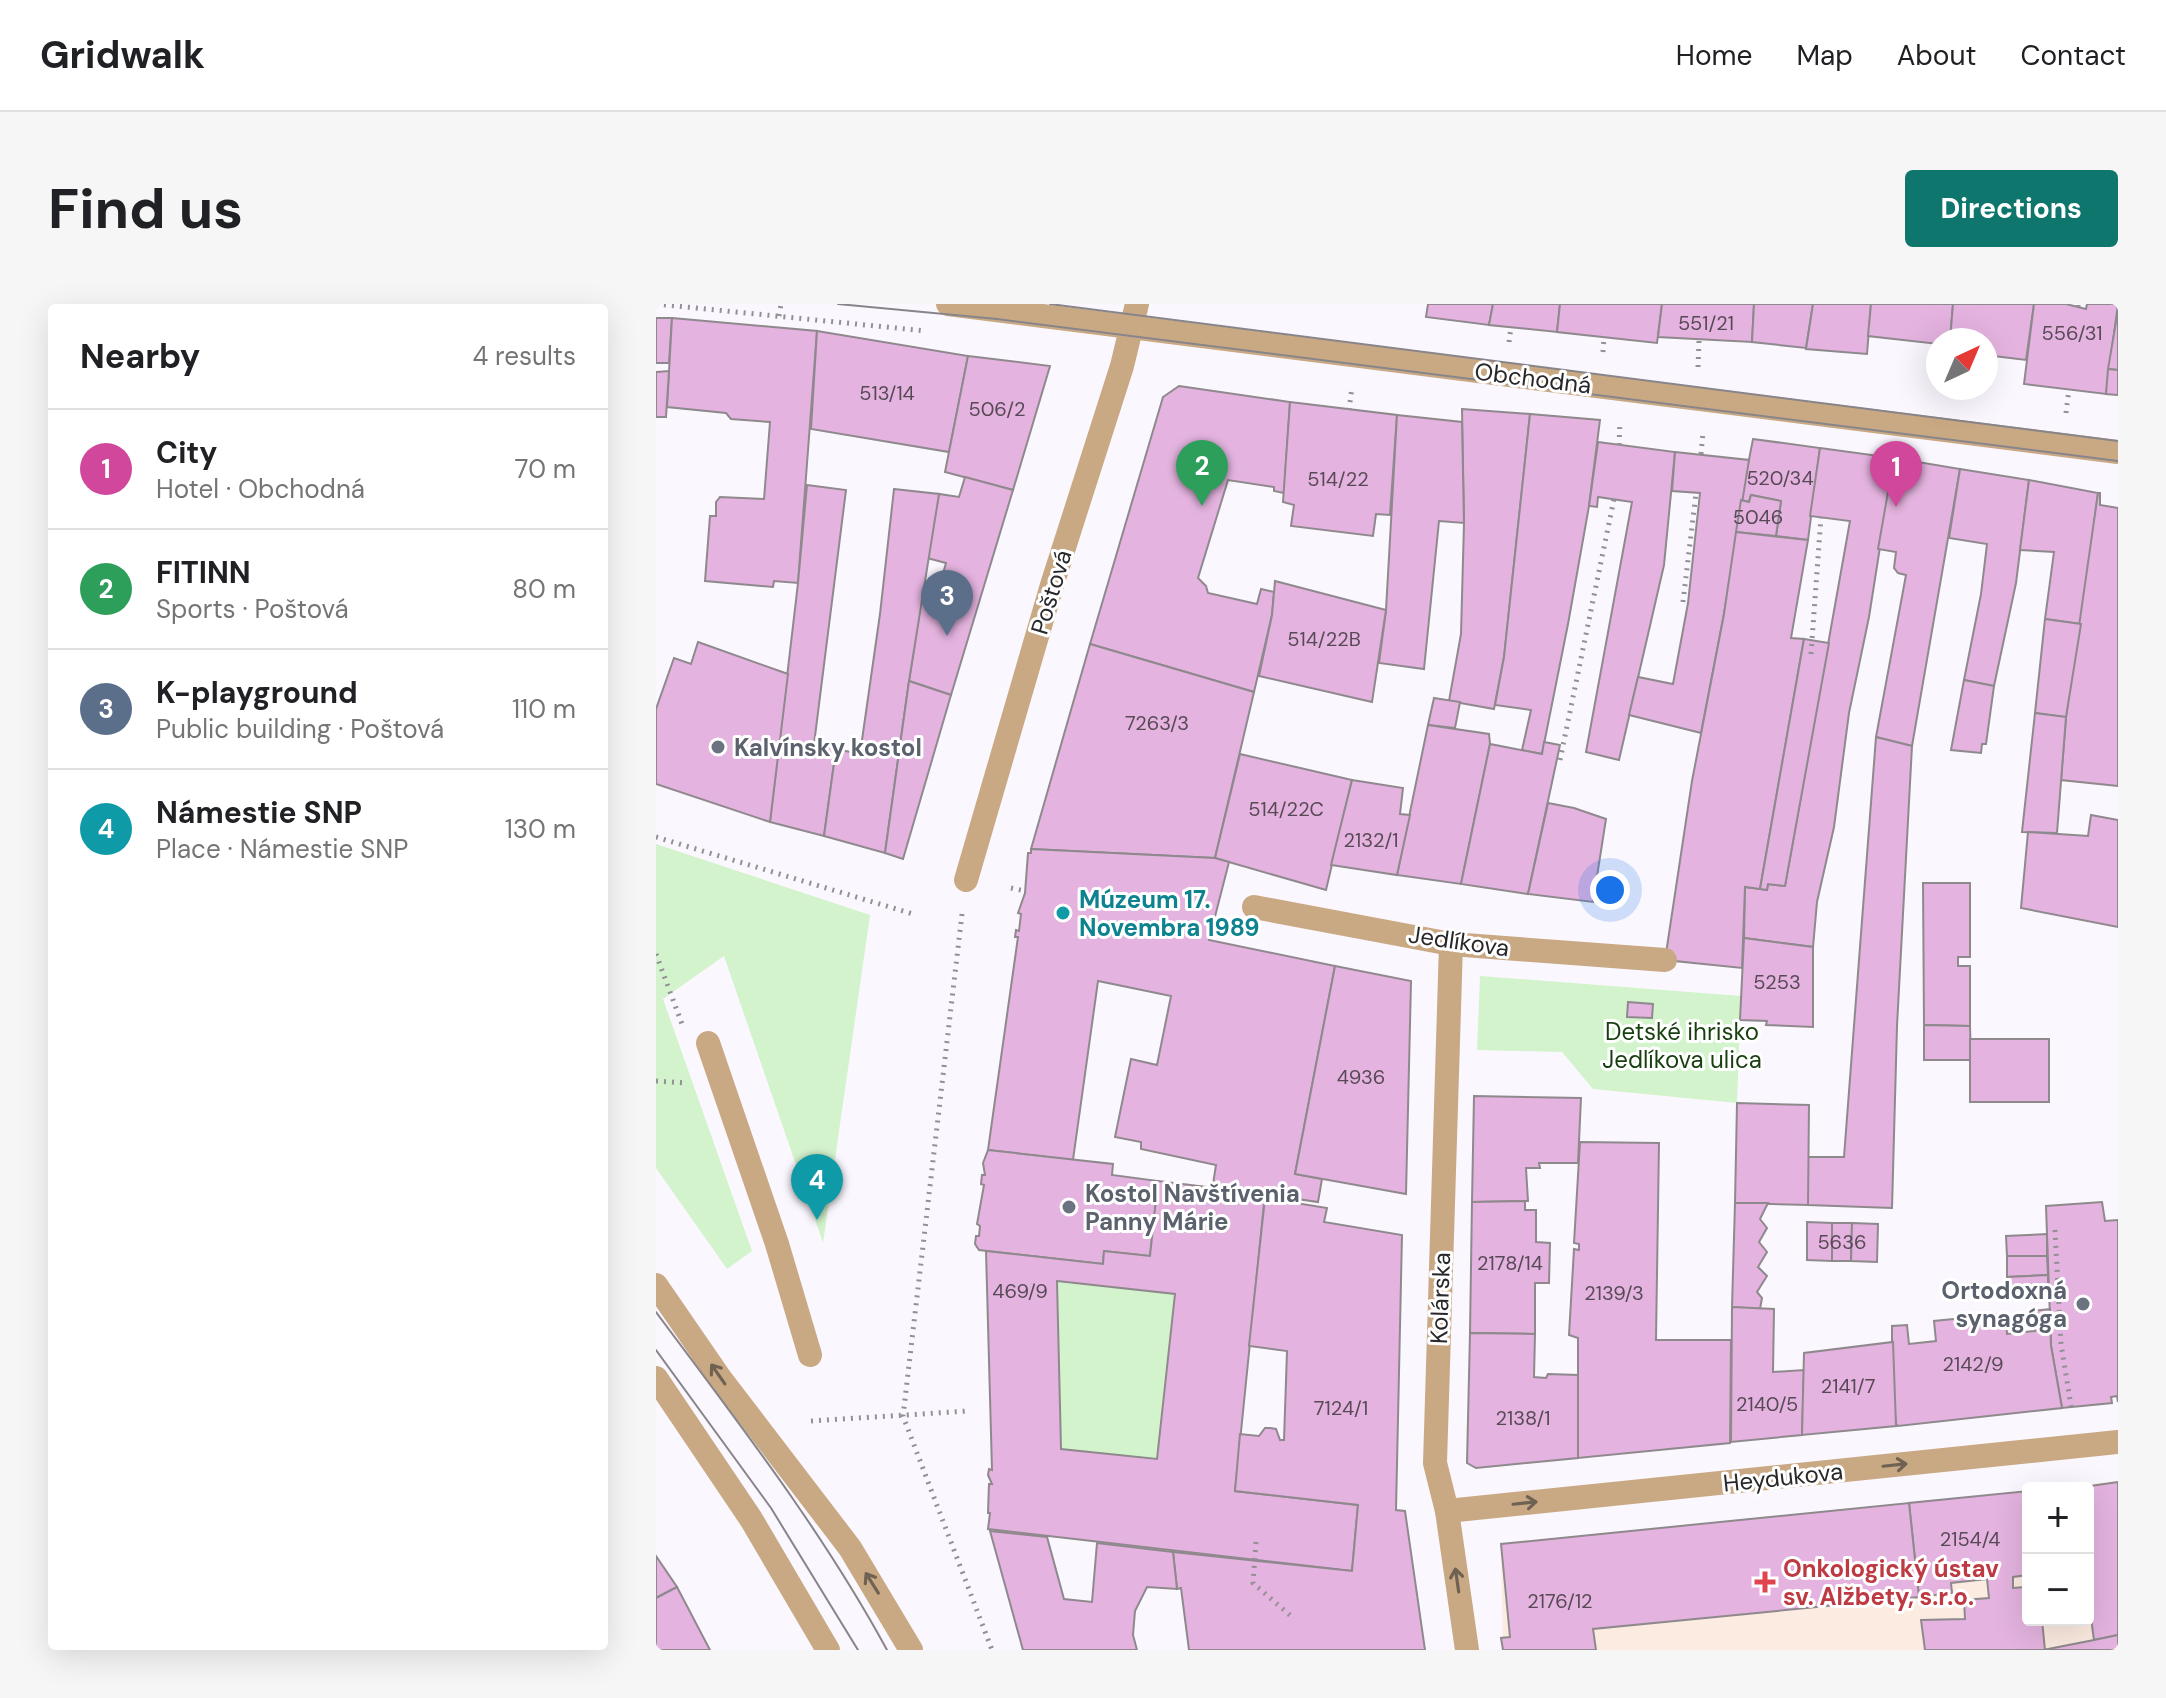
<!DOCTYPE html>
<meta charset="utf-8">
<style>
:root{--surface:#fff;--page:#f6f6f6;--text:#202124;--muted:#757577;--line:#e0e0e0;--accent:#0f766e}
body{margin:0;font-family:"DM Sans",sans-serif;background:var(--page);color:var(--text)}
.controls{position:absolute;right:24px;bottom:24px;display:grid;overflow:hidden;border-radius:8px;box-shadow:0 8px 32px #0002}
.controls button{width:72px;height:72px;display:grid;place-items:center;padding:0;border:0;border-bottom:2px solid var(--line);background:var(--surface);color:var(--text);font:40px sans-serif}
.compass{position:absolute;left:1270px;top:24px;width:72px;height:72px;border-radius:50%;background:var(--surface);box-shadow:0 8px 32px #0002;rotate:44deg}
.you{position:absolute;left:954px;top:586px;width:28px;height:28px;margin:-20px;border:6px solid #fff;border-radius:50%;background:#1a73e8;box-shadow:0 0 0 12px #1a73e833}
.badge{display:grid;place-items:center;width:52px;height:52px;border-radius:50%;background:var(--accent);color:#fff;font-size:26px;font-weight:700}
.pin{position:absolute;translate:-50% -66px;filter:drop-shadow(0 2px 4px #0008)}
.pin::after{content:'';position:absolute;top:42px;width:28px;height:24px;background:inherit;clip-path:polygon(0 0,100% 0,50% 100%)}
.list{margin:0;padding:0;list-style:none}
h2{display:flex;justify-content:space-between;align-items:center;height:104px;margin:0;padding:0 32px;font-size:34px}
h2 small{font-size:26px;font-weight:400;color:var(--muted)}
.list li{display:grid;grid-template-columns:52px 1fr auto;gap:24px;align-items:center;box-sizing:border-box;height:120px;padding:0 32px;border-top:2px solid var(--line)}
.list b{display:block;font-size:30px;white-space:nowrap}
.list p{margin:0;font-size:26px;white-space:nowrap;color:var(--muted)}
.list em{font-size:26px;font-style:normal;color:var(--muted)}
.map{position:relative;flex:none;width:1462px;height:1346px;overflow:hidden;border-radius:8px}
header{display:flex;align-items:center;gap:48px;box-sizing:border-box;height:112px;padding:0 40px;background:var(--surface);border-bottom:2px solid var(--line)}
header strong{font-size:38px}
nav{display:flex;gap:44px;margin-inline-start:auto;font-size:28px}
.intro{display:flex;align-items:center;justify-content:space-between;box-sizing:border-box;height:192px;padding:0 48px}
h1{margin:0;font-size:56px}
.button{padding:20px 36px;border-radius:8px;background:var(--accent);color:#fff;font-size:28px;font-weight:700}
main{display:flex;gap:48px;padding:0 48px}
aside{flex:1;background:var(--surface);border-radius:8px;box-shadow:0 8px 32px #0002}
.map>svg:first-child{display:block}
.medical{fill:#fcebe0}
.green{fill:#d3f3cc}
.building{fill:#e4b3df;stroke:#8f898e;stroke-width:2;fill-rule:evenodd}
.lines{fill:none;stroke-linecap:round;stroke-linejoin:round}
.path{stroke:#939095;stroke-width:5;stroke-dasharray:2 6;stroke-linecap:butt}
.pedestrian{stroke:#c9a983;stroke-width:24}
.minor{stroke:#c9a983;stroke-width:24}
.tram{stroke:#88858a;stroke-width:2}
.oneway{stroke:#706252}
.worship-dot{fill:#6b7280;stroke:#fff;stroke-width:3}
.culture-dot{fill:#0f9aa8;stroke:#fff;stroke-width:3}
.health-dot{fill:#e0444e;stroke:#fff;stroke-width:3}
.labels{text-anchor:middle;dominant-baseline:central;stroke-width:6;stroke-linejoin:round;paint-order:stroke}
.number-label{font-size:20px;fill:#574a56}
.street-label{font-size:24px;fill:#282729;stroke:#fff}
.worship-label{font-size:24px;font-weight:bold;fill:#5b616d;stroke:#fff;text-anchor:start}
.culture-label{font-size:24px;font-weight:bold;fill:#0d838f;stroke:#fff;text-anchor:start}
.park-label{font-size:24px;fill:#173f0f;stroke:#fff}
.health-label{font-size:24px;font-weight:bold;fill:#be3a42;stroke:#fff;text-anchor:start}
</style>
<header>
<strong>Gridwalk</strong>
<nav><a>Home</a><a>Map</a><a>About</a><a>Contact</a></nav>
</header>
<div class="intro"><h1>Find us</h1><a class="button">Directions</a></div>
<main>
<aside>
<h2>Nearby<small>4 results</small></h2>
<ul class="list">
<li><span class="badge" style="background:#d1479c">1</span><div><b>City</b><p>Hotel · Obchodná</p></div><em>70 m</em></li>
<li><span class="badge" style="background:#2e9e5b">2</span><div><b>FITINN</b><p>Sports · Poštová</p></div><em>80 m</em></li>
<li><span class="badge" style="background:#5c6f8a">3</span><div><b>K-playground</b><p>Public building · Poštová</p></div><em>110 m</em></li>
<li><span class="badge" style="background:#0f9aa8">4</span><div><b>Námestie SNP</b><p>Place · Námestie SNP</p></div><em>130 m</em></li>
</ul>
</aside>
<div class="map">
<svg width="1462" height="1346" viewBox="0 0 1462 1346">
<rect width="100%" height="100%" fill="#fbf7fe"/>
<path class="medical" d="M 1462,1177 L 1462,1346 L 847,1346 L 845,1240 L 1372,1187 L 1372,1316 L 1432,1316 L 1432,1184 L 1397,1184 Z"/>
<g class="green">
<path d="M 0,540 L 214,611 L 167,939 L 68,652 L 7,695 L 96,947 L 71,965 L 0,864 Z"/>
<path d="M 824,672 L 1085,692 L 1081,799 L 937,785 L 906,748 L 821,746 Z"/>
<path d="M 401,977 L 519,990 L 501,1155 L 405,1145 Z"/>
</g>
<g class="building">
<path d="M 772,0 L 837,0 L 833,21 L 770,13 Z"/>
<path d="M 837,0 L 904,0 L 901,28 L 833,21 Z"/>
<path d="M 904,0 L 1006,0 L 1001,39 L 901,28 Z"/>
<path d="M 1006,0 L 1098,0 L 1096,38 L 1002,33 Z"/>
<path d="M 1098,0 L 1157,0 L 1150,44 L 1096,38 Z"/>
<path d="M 1157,0 L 1215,0 L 1211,50 L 1150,45 Z"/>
<path d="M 1215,0 L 1297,0 L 1294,36 L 1282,36 L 1282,40 L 1212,32 Z"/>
<path d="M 1297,0 L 1378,0 L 1370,56 L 1330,51 L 1330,36 L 1294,36 Z"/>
<path d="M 1378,0 L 1410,0 L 1430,5 L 1431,0 L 1462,0 L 1450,90 L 1368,80 Z"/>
<path d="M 1462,6 L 1462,66 L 1452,65 Z"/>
<path d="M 0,14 L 16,14 L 13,59 L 0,59 Z"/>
<path d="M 16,14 L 161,27 L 142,279 L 118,277 L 117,283 L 49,277 L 54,212 L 60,212 L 60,198 L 64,193 L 108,195 L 114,118 L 75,115 L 70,109 L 11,103 Z"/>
<path d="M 161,27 L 312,52 L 293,148 L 155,125 Z"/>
<path d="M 312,52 L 394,62 L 357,186 L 289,168 Z"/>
<path d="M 1452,65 L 1462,66 L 1462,91 L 1450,90 Z"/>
<path d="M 13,67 L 10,113 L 0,113 L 0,68 Z"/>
<path d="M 523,82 L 634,98 L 628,189 L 618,187 L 618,183 L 572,176 L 542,274 L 550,282 L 552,289 L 601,300 L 605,285 L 618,288 L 616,311 L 598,388 L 434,340 L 507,93 Z"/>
<path d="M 634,98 L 741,111 L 734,211 L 720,210 L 717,232 L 635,222 L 638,201 L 627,198 Z"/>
<path d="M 806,105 L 874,110 L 848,353 L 838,405 L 793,397 L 805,330 L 808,219 Z"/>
<path d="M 874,110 L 944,116 L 933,202 L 912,320 L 886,450 L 866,446 L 875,406 L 839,401 L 848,353 Z"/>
<path d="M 741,111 L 806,118 L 808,219 L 783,217 L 768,365 L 723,359 L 730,306 Z"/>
<path d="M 1097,135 L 1164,144 L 1152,236 L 1120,232 L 1125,197 L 1095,191 L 1093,198 L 1085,196 Z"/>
<path d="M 942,138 L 1019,148 L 1008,261 L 963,456 L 930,448 L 976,198 L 942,193 L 941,203 L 933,202 Z"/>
<path d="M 1164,144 L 1238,154 L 1213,313 L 1193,409 L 1178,523 L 1161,598 L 1157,643 L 1088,634 L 1089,583 L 1111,586 L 1112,580 L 1129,582 L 1194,217 L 1154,212 Z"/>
<path d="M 1019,148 L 1093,156 L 1068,310 L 1045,429 L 973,411 L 982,373 L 1017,380 L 1032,299 L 1044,189 L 1016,187 Z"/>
<path d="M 1238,154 L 1304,165 L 1256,442 L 1220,433 L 1250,271 L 1242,269 L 1238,264 L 1240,248 L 1222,245 Z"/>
<path d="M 1304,165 L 1373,176 L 1360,279 L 1338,382 L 1308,376 L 1325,290 L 1331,240 L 1293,234 Z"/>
<path d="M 309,173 L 357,186 L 295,391 L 253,377 L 266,292 L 280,294 L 290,259 L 271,254 L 283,190 L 303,193 Z"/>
<path d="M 1373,176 L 1442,189 L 1425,320 L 1389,315 L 1398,248 L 1364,246 Z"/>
<path d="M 151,181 L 190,186 L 158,440 L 180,445 L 168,532 L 114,518 L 142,279 Z"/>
<path d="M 238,185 L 283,190 L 253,377 L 229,549 L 168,532 L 180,445 L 204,450 L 224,310 Z"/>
<path d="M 1442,189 L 1444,189 L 1444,201 L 1462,204 L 1462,482 L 1405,476 L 1410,413 Z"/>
<path d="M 1095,191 L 1125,197 L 1120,232 L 1080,228 L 1085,196 L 1093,198 Z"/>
<path d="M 1080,228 L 1152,236 L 1135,334 L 1148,335 L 1104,585 L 1089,583 L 1086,664 L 1009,656 L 1036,477 L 1068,310 Z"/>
<path d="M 619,277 L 730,306 L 716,398 L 603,372 L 616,311 Z"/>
<path d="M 1389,315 L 1425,320 L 1410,413 L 1379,409 Z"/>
<path d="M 1148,335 L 1173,339 L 1129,582 L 1112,580 L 1111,586 L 1104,585 Z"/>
<path d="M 42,338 L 132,370 L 114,518 L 0,480 L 0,405 L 18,354 L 35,360 Z"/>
<path d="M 434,340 L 598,388 L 559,554 L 375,545 Z"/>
<path d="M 1308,376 L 1338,382 L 1330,440 L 1326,440 L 1325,449 L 1295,446 Z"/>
<path d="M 253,377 L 295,391 L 247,555 L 229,549 Z"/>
<path d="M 778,394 L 804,398 L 799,424 L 772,421 Z"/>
<path d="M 1379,409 L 1410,413 L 1401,529 L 1366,528 Z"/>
<path d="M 772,421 L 833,430 L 834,440 L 805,580 L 741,571 Z"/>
<path d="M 1220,433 L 1256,442 L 1241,722 L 1236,904 L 1152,901 L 1152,853 L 1188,853 Z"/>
<path d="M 888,438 L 904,441 L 872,590 L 805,580 L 834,440 L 886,450 Z"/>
<path d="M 584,450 L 696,476 L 670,586 L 559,554 Z"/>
<path d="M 696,476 L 747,484 L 744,510 L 754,511 L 741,571 L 675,561 Z"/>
<path d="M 892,499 L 918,504 L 950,515 L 937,598 L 872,590 Z"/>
<path d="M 1435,511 L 1462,516 L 1462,623 L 1365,604 L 1372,528 L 1432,532 Z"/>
<path d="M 375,545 L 559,554 L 573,558 L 553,636 L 679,662 L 639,870 L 666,875 L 662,898 L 561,883 L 561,880 L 557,880 L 560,861 L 485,845 L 485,838 L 459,833 L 475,755 L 501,761 L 515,692 L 442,677 L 417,856 L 332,846 L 362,633 L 359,633 L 360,626 L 363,627 L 365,610 L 362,609 L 369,589 L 372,549 L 375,549 Z"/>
<path d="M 1267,579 L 1314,579 L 1314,653 L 1302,653 L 1302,662 L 1314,662 L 1314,722 L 1268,721 Z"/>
<path d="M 1088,634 L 1157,643 L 1157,723 L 1110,721 L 1111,717 L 1084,716 Z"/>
<path d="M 679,662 L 755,677 L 750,890 L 639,870 Z"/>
<path d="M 972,698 L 997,700 L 996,714 L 971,713 Z"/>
<path d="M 1268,721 L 1314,722 L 1315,756 L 1268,756 Z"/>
<rect x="1314" y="735" width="79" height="63"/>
<path d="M 818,792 L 925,794 L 922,859 L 883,859 L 884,864 L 870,864 L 872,897 L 816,898 Z"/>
<path d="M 1081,799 L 1153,801 L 1152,901 L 1079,899 Z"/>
<path d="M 924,838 L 1003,839 L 1000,1036 L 1075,1036 L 1074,1139 L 922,1154 L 922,1034 L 913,1031 L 918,945 L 923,946 L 923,940 L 918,939 Z"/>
<path d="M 332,846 L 457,860 L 456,871 L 502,877 L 494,952 L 448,947 L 447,960 L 323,946 L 319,940 L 320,932 L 323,932 L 324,922 L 321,920 L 328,881 L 325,880 L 326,871 L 329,871 L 327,859 Z"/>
<path d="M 502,877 L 609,890 L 579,1187 L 702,1201 L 696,1267 L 332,1225 L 334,1209 L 332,1209 L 333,1180 L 336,1180 L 332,1171 L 333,1165 L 336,1166 L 330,947 L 447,960 L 448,947 L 494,952 ZM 401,977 L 519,990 L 501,1155 L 405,1145 Z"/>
<path d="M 609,894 L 671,904 L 668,918 L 746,931 L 740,1206 L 749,1207 L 769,1346 L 533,1346 L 525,1284 L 521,1285 L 517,1248 L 696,1267 L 702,1201 L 579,1187 L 584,1130 L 603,1132 L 609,1124 L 614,1124 L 620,1125 L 624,1136 L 628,1136 L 631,1047 L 593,1042 Z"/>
<path d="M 869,897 L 869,906 L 880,906 L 880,938 L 894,939 L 893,979 L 879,979 L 879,1030 L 814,1029 L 816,898 Z"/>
<path d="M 1446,898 L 1449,917 L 1462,916 L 1462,1098 L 1461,1092 L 1455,1093 L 1456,1099 L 1406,1104 L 1395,1042 L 1390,902 Z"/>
<path d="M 1079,899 L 1112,899 L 1104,915 L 1111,924 L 1103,938 L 1111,948 L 1102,963 L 1111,972 L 1101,988 L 1106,994 L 1104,1005 L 1076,1003 Z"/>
<path d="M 1151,918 L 1176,919 L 1176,957 L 1151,956 Z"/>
<path d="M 1176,919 L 1196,919 L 1195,957 L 1176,957 Z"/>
<path d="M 1196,919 L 1222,920 L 1221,958 L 1195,957 Z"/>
<path d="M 1391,930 L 1391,952 L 1351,952 L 1350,932 Z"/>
<path d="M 1351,952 L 1391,952 L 1392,971 L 1351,973 Z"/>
<path d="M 1392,971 L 1392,994 L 1352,994 L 1351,973 Z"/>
<path d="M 1076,1003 L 1118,1005 L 1117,1068 L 1148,1066 L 1146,1131 L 1075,1138 Z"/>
<path d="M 1394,1005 L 1395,1042 L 1406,1104 L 1242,1122 L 1240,1120 L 1236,1079 L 1236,1022 L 1251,1021 L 1253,1040 L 1280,1037 L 1278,1017 L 1307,1014 L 1307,1020 L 1322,1019 L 1322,1012 L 1350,1010 L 1351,1030 L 1379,1027 L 1377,1007 Z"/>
<path d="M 814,1029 L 879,1030 L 878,1073 L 890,1074 L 892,1070 L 922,1071 L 922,1154 L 820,1164 L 811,1159 Z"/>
<path d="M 1237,1038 L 1240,1122 L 1146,1131 L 1148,1049 Z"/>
<path d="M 1462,1178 L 1462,1331 L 1438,1336 L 1432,1293 L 1432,1184 L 1420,1184 Z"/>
<path d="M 1372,1187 L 1372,1271 L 1357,1273 L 1357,1284 L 1369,1283 L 1370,1289 L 1372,1289 L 1372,1316 L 1386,1316 L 1389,1346 L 1269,1346 L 1265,1316 L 1309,1315 L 1308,1296 L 1333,1294 L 1331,1275 L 1295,1279 L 1296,1289 L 1263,1293 L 1253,1199 Z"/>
<path d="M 1253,1199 L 1263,1293 L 937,1325 L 940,1346 L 847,1346 L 845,1334 L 854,1333 L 845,1240 Z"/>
<path d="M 334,1227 L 391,1233 L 408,1295 L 436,1298 L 441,1239 L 517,1248 L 521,1285 L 491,1283 L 479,1307 L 477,1331 L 481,1346 L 367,1346 Z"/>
<path d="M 0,1252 L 21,1283 L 0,1294 Z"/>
<path d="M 21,1283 L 54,1346 L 0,1346 L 0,1294 Z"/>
<path d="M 1462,1331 L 1462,1346 L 1387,1346 L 1438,1336 Z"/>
</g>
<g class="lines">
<g class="path">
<path d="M 0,0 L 270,27"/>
<path d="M 1422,3 L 1422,0"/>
<path d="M 123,12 L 125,0"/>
<path d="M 853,38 L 855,23"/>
<path d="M 947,48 L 948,33"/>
<path d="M 1042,63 L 1043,37"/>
<path d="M 693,106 L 696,83"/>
<path d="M 1410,109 L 1413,85"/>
<path d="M 963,141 L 964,118"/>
<path d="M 1045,150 L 1047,129"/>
<path d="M 1027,298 L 1040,189"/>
<path d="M 1155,350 L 1165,213"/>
<path d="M 904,456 L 958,195"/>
<path d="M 0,533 L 257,610"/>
<path d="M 355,584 L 369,587"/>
<path d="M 306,610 L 247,1112 L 336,1346"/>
<path d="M 557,623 L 572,626"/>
<path d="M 0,650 L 26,720"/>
<path d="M 0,777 L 31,779"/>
<path d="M 1399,926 L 1405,1040 L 1416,1108"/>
<path d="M 155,1117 L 312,1107"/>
<path d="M 600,1238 L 597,1279 L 636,1313"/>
</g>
<g class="pedestrian">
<path d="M 292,0 L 1462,148"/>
<path d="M 310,576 L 396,281 L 466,62 L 481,0"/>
<path d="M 52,739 L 121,940 L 154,1051"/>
</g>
<g class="minor">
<path d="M 598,603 L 795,640 L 1009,656"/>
<path d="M 795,640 L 779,1159 L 791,1207 L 811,1346"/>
<path d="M 0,981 L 64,1074 L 194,1244 L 255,1346"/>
<path d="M 0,1074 L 95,1215 L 172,1346"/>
<path d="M 791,1207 L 1462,1138"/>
</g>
<g class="tram">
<path d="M 182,0 L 341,15 L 1462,157"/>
<path d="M 394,0 L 1462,137"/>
<path d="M 0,1008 C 81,1117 166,1226 231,1346"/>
<path d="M 0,1046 L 115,1204 L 202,1346"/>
</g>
</g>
<defs><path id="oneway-shaft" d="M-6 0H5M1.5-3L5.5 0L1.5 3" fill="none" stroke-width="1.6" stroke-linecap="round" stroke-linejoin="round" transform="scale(2)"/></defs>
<g class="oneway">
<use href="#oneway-shaft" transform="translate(62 1070) rotate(-125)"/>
<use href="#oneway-shaft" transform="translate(1239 1161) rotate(-6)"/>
<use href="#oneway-shaft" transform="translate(869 1199) rotate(-6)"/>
<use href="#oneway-shaft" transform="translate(801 1276) rotate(-98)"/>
<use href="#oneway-shaft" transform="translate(216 1279) rotate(-122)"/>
</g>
<g class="worship-dot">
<circle cx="62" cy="443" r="8"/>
<circle cx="413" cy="903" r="8"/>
<circle cx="1427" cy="1000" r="8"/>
</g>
<circle class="culture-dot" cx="407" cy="609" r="8"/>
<path class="health-dot" d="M1105 1266h8v8h8v8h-8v8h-8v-8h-8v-8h8z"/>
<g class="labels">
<g class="number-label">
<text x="1050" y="19">551/21</text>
<text x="1416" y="29">556/31</text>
<text x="231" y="89">513/14</text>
<text x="341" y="105">506/2</text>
<text x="1124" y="174">520/34</text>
<text x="682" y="175">514/22</text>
<text x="1102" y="213">5046</text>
<text x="668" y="335">514/22B</text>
<text x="501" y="419">7263/3</text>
<text x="630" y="505">514/22C</text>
<text x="715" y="536">2132/1</text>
<text x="1121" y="678">5253</text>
<text x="705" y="773">4936</text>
<text x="1186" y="938">5636</text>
<text x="854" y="959">2178/14</text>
<text x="364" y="987">469/9</text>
<text x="958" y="989">2139/3</text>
<text x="1317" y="1060">2142/9</text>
<text x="1192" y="1082">2141/7</text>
<text x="1111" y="1100">2140/5</text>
<text x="685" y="1104">7124/1</text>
<text x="867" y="1114">2138/1</text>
<text x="1314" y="1235">2154/4</text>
<text x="904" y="1297">2176/12</text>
</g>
<g class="street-label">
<text transform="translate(877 74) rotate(7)">Obchodná</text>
<text transform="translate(395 288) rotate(-73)">Poštová</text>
<text transform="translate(803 637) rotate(8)">Jedlíkova</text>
<text transform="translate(784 994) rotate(-88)">Kolárska</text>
<text transform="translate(1127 1173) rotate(-6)">Heydukova</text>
</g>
<g class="worship-label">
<text x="78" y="443">Kalvínsky kostol</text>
<text x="429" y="889">Kostol Navštívenia<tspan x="429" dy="28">Panny Márie</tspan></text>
<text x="1411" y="986" text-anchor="end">Ortodoxná<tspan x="1411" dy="28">synagóga</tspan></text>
</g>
<g class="culture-label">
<text x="423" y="595">Múzeum 17.<tspan x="423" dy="28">Novembra 1989</tspan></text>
</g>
<g class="park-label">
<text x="1026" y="727">Detské ihrisko<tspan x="1026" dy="28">Jedlíkova ulica</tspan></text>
</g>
<g class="health-label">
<text x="1127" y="1264">Onkologický ústav<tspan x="1127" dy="28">sv. Alžbety, s.r.o.</tspan></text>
</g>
</g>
</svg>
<div class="controls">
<button>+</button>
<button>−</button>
</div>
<svg class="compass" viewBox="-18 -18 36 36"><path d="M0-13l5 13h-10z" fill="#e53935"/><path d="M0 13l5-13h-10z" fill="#757577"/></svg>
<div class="you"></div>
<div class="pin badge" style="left:1240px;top:203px;background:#d1479c">1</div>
<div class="pin badge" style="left:546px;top:202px;background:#2e9e5b">2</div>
<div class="pin badge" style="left:291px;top:332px;background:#5c6f8a">3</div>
<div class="pin badge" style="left:161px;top:916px;background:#0f9aa8">4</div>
</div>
</main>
